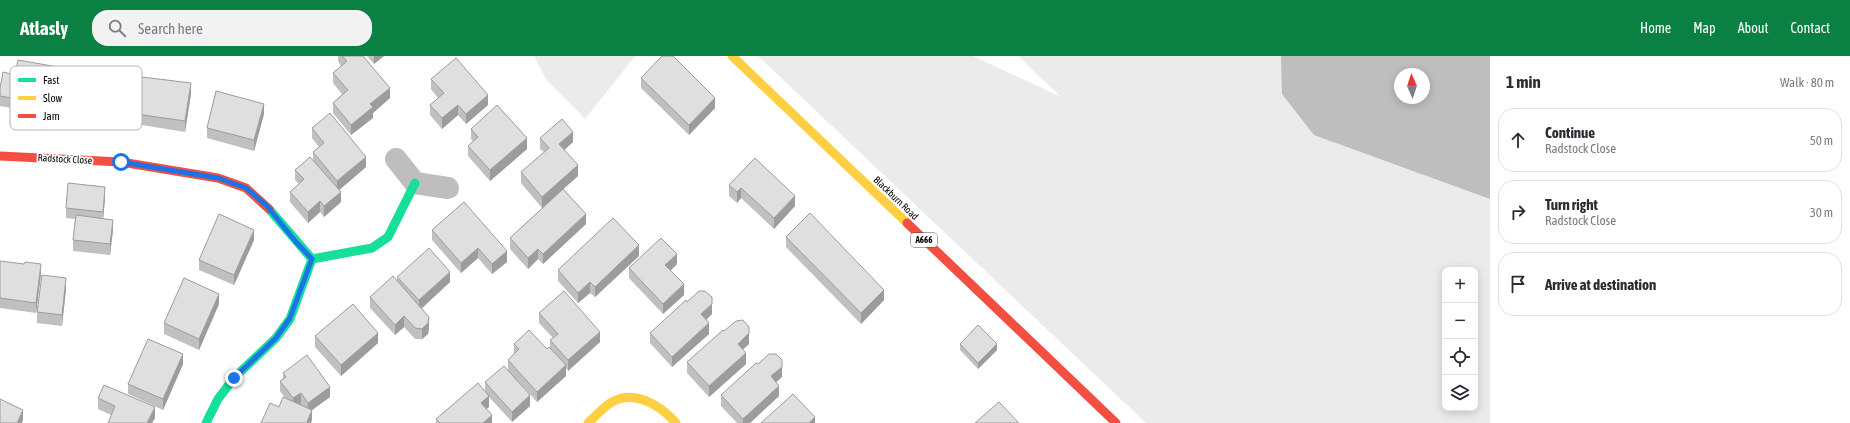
<!DOCTYPE html>
<meta charset="utf-8">
<style>
:root{--surface:#fff;--page:#f2f2f3;--text:#2b2b33;--muted:#7c7c81;--line:#e1e1e2;--accent:#0b8043}
body{margin:0;font-family:"Asap Condensed",sans-serif;background:var(--page);color:var(--text)}
.controls{position:absolute;right:12px;bottom:12px;display:grid;overflow:hidden;border-radius:8px;box-shadow:0 2px 10px #0003}
.controls button{width:36px;height:36px;display:grid;place-items:center;padding:0;border:0;border-bottom:1px solid var(--line);background:var(--surface);color:var(--text);font:20px sans-serif}
.compass{position:absolute;left:1394px;top:12px;width:36px;height:36px;border-radius:50%;background:var(--surface);box-shadow:0 2px 10px #0003;rotate:357deg}
.stop{position:absolute;width:12px;height:12px;margin:-9px;border:3px solid #1a73e8;border-radius:50%;background:#fff}
.stop.end{background:#1a73e8;border-color:#fff;box-shadow:0 1px 4px #0008}
.list{margin:0;padding:0;list-style:none}
h2{display:flex;justify-content:space-between;align-items:center;height:52px;margin:0;padding:0 16px;font-size:17px}
h2 small{font-size:13px;font-weight:400;color:var(--muted)}
.list li{display:grid;grid-template-columns:26px 1fr auto;gap:12px;align-items:center;box-sizing:border-box;height:64px;margin:0 8px 8px;padding:0 8px;border:1px solid var(--line);border-radius:16px}
.list b{display:block;font-size:15px;white-space:nowrap}
.list p{margin:0;font-size:13px;white-space:nowrap;color:var(--muted)}
.list em{font-size:13px;font-style:normal;color:var(--muted)}
.icon{flex:none;width:22px;height:22px;fill:none;stroke:currentColor;stroke-width:2;stroke-linecap:round;stroke-linejoin:round}
.map{position:relative;flex:none;width:1490px;height:367px;overflow:hidden}
header{display:flex;align-items:center;gap:24px;box-sizing:border-box;height:56px;padding:0 20px;background:var(--accent);color:#fff}
header strong{font-size:19px}
nav{display:flex;gap:22px;margin-inline-start:auto;font-size:14px}
.search{width:280px;height:36px;background:var(--page);display:flex;align-items:center;gap:10px;box-sizing:border-box;padding:0 14px;border-radius:16px;color:var(--muted);font-size:15px}
main{display:flex}
aside{flex:1;background:var(--surface)}
.map>svg:first-child{display:block}
.green{fill:#ebebeb;fill-rule:evenodd}
.water{fill:#bebebe;fill-rule:evenodd}
.lines{fill:none;stroke-linecap:round;stroke-linejoin:round}
.street{stroke:#bebebe;stroke-width:22}
.fast{stroke:#16e098;stroke-width:9}
.slow{stroke:#ffcf43;stroke-width:9}
.jam{stroke:#f24e42;stroke-width:9}
.wall{fill:#c0c0c0}
.shaded-wall{fill:#9c9c9c}
.building{fill:#dfdfdf;stroke:#9c9c9c}
.route{stroke:#1a73e8;stroke-width:5}
.labels{text-anchor:middle;dominant-baseline:central;stroke-width:3.5;stroke-linejoin:round;paint-order:stroke}
.shield{fill:#fff;stroke:#4c4c4c;stroke-width:1}
.shield-label{font-size:9px;font-weight:bold;fill:#000}
.street-label{font-size:10px;fill:#000;stroke:#fff}
.key{fill:#fff;stroke:#b2b2b2;stroke-width:1}
.key-label{font-size:11px;fill:#000}
</style>
<header>
<strong>Atlasly</strong>
<div class="search"><svg class="icon" aria-label="search" viewBox="0 0 24 24"><circle cx="10" cy="10" r="6"/><path d="M15 15l6 6"/></svg>Search here</div>
<nav><a>Home</a><a>Map</a><a>About</a><a>Contact</a></nav>
</header>
<main>
<div class="map">
<svg width="1490" height="367" viewBox="0 0 1490 367">
<rect width="100%" height="100%" fill="#fff"/>
<g class="green">
<path d="M 534,0 L 635,0 L 585,63 L 546,23 Z"/>
<path d="M 758,0 L 973,0 L 1061,41 L 1018,0 L 1490,0 L 1490,367 L 1146,367 ZM 1400,18 L 1424,18 L 1424,42 L 1400,42 ZM 1445,214 L 1475,214 L 1475,352 L 1445,352 Z"/>
</g>
<path class="water" d="M 1281,0 L 1490,0 L 1490,143 L 1314,79 L 1282,38 ZM 1400,18 L 1424,18 L 1424,42 L 1400,42 Z"/>
<g class="lines">
<path class="street" d="M 396,103 L 415,127 L 448,132"/>
<g class="fast">
<path d="M 269,153 L 312,203 L 372,192 L 388,181 L 415,127"/>
<path d="M 206,367 L 218,343 L 234,322 L 276,282 L 290,263 L 312,203"/>
</g>
<g class="slow">
<path d="M 732,0 L 907,167"/>
<path d="M 588,367 C 596,360 603,351 612,346 C 635,333 661,350 676,367"/>
</g>
<g class="jam">
<path d="M 0,100 L 121,106 L 218,122 L 246,132 L 269,153"/>
<path d="M 907,167 L 1116,367"/>
</g>
</g>
<g class="wall">
<path d="M 338,0 L 363,0 L 390,42 L 373,57 L 373,62 L 351,79 L 333,57 L 333,47 L 342,38 L 333,27 L 333,17 L 341,10 L 338,5 Z"/>
<path d="M 367,0 L 384,0 L 374,8 Z"/>
<path d="M 15,19 L 58,22 L 50,66 L 29,62 L 29,55 L 0,50 L 0,32 Z"/>
<path d="M 641,22 L 715,52 L 689,79 L 641,32 Z"/>
<path d="M 431,23 L 488,49 L 466,68 L 458,59 L 442,73 L 430,59 L 430,49 L 438,42 L 431,33 Z"/>
<path d="M 117,32 L 111,70 L 62,64 L 62,53 Z"/>
<path d="M 191,38 L 185,76 L 136,68 L 136,58 Z"/>
<path d="M 264,58 L 254,95 L 207,82 L 207,72 Z"/>
<path d="M 312,72 L 366,111 L 339,134 L 341,146 L 324,161 L 320,156 L 308,167 L 290,146 L 290,136 L 299,128 L 295,124 L 295,114 L 313,105 L 313,96 L 319,91 L 312,82 Z"/>
<path d="M 471,73 L 527,93 L 490,125 L 468,100 L 468,90 L 473,85 L 471,83 Z"/>
<path d="M 540,82 L 573,86 L 564,94 L 578,120 L 563,133 L 586,168 L 543,208 L 538,203 L 528,213 L 510,193 L 510,182 L 562,134 L 542,152 L 521,127 L 521,116 L 544,96 L 540,93 Z"/>
<path d="M 755,102 L 795,150 L 774,173 L 741,142 L 737,147 L 729,140 L 729,129 Z"/>
<path d="M 105,142 L 103,162 L 113,174 L 110,199 L 73,195 L 73,184 L 75,163 L 66,162 L 66,152 Z"/>
<path d="M 464,146 L 507,206 L 492,218 L 478,202 L 461,217 L 432,184 L 432,174 Z"/>
<path d="M 786,181 L 884,244 L 861,268 L 786,191 Z"/>
<path d="M 254,184 L 234,229 L 199,214 L 199,204 Z"/>
<path d="M 639,200 L 595,241 L 590,237 L 578,247 L 558,225 L 558,214 Z"/>
<path d="M 0,205 L 41,218 L 36,257 L 0,252 Z"/>
<path d="M 677,208 L 670,215 L 684,239 L 663,258 L 629,222 L 629,212 Z"/>
<path d="M 397,221 L 450,226 L 421,252 L 429,272 L 428,278 L 422,283 L 415,283 L 404,271 L 395,279 L 370,252 L 370,241 L 397,225 Z"/>
<path d="M 66,233 L 62,270 L 37,267 L 37,256 Z"/>
<path d="M 219,248 L 199,294 L 164,278 L 164,267 Z"/>
<path d="M 539,257 L 600,286 L 568,315 L 566,312 L 566,320 L 537,346 L 518,325 L 530,350 L 512,366 L 489,341 L 489,351 L 486,353 L 492,367 L 436,367 L 436,363 L 485,336 L 485,326 L 508,314 L 508,304 L 514,297 L 514,288 L 547,293 L 550,293 L 550,284 L 553,282 L 539,267 Z"/>
<path d="M 712,258 L 706,264 L 709,278 L 672,311 L 650,287 L 650,277 Z"/>
<path d="M 724,275 L 749,288 L 743,293 L 746,308 L 709,341 L 687,317 L 687,306 Z"/>
<path d="M 315,280 L 378,287 L 341,320 L 315,291 Z"/>
<path d="M 960,288 L 997,294 L 978,313 L 960,294 Z"/>
<path d="M 183,308 L 163,354 L 128,338 L 128,328 Z"/>
<path d="M 283,317 L 330,341 L 312,354 L 312,364 L 279,351 L 285,342 L 280,335 L 280,325 L 283,323 Z"/>
<path d="M 782,321 L 776,326 L 779,340 L 750,367 L 737,367 L 721,350 L 721,339 Z"/>
<path d="M 98,342 L 155,362 L 152,367 L 108,367 L 111,359 L 98,353 Z"/>
</g>
<g class="shaded-wall">
<path d="M 374,0 L 384,0 L 374,8 Z"/>
<path d="M 58,11 L 58,22 L 50,66 L 50,55 Z"/>
<path d="M 117,22 L 117,32 L 111,70 L 111,60 Z"/>
<path d="M 191,27 L 191,38 L 185,76 L 185,65 Z"/>
<path d="M 390,32 L 390,42 L 373,57 L 373,62 L 351,79 L 351,69 L 370,48 Z"/>
<path d="M 488,39 L 488,49 L 466,68 L 466,58 Z"/>
<path d="M 715,42 L 715,52 L 689,79 L 689,69 Z"/>
<path d="M 264,48 L 264,58 L 254,95 L 254,84 Z"/>
<path d="M 458,49 L 458,59 L 442,73 L 442,62 Z"/>
<path d="M 573,76 L 573,86 L 559,99 L 559,88 Z"/>
<path d="M 527,82 L 527,93 L 490,125 L 490,114 Z"/>
<path d="M 366,101 L 366,111 L 337,136 L 337,125 Z"/>
<path d="M 578,109 L 578,120 L 542,152 L 542,141 Z"/>
<path d="M 105,131 L 105,142 L 103,166 L 103,156 Z"/>
<path d="M 741,132 L 741,142 L 737,147 L 737,136 Z"/>
<path d="M 341,136 L 341,146 L 324,161 L 324,150 Z"/>
<path d="M 795,140 L 795,150 L 774,173 L 774,162 Z"/>
<path d="M 320,145 L 320,156 L 308,167 L 308,156 Z"/>
<path d="M 586,158 L 586,168 L 543,208 L 543,198 Z"/>
<path d="M 113,164 L 113,174 L 110,199 L 110,188 Z"/>
<path d="M 254,174 L 254,184 L 234,229 L 234,219 Z"/>
<path d="M 639,189 L 639,200 L 595,241 L 595,231 Z"/>
<path d="M 478,192 L 478,202 L 461,217 L 461,207 Z"/>
<path d="M 538,193 L 538,203 L 528,213 L 528,202 Z"/>
<path d="M 507,195 L 507,206 L 492,218 L 492,208 Z"/>
<path d="M 677,198 L 677,208 L 665,220 L 665,209 Z"/>
<path d="M 41,208 L 41,218 L 36,257 L 36,247 Z"/>
<path d="M 450,216 L 450,226 L 419,255 L 419,244 Z"/>
<path d="M 66,222 L 66,233 L 62,270 L 62,259 Z"/>
<path d="M 590,226 L 590,237 L 578,247 L 578,237 Z"/>
<path d="M 684,228 L 684,239 L 663,258 L 663,248 Z"/>
<path d="M 884,234 L 884,244 L 861,268 L 861,257 Z"/>
<path d="M 219,238 L 219,248 L 199,294 L 199,283 Z"/>
<path d="M 712,248 L 712,258 L 701,269 L 701,258 Z"/>
<path d="M 404,260 L 404,271 L 395,279 L 395,269 Z"/>
<path d="M 429,261 L 429,272 L 428,278 L 422,283 L 422,273 Z"/>
<path d="M 709,267 L 709,278 L 672,311 L 672,301 Z"/>
<path d="M 749,271 L 749,288 L 738,298 L 738,288 Z"/>
<path d="M 600,276 L 600,286 L 568,315 L 568,304 Z"/>
<path d="M 378,277 L 378,287 L 341,320 L 341,309 Z"/>
<path d="M 997,288 L 997,294 L 978,313 L 978,307 Z"/>
<path d="M 746,297 L 746,308 L 709,341 L 709,330 Z"/>
<path d="M 183,298 L 183,308 L 163,354 L 163,343 Z"/>
<path d="M 782,304 L 782,321 L 771,331 L 771,320 Z"/>
<path d="M 566,309 L 566,320 L 537,346 L 537,336 Z"/>
<path d="M 779,330 L 779,340 L 750,367 L 743,367 L 743,363 Z"/>
<path d="M 330,331 L 330,341 L 312,354 L 312,364 L 311,367 L 307,367 L 308,347 Z"/>
<path d="M 301,337 L 301,347 L 293,353 L 293,342 Z"/>
<path d="M 530,339 L 530,350 L 512,366 L 512,356 Z"/>
<path d="M 489,340 L 489,351 L 481,358 L 481,347 Z"/>
<path d="M 155,351 L 155,362 L 152,367 L 147,367 Z"/>
<path d="M 23,354 L 23,364 L 22,367 L 17,367 Z"/>
<path d="M 492,359 L 492,367 L 483,367 Z"/>
<path d="M 815,361 L 815,367 L 809,367 Z"/>
</g>
<g class="building">
<path d="M 342,0 L 363,0 L 390,32 L 370,48 L 373,51 L 351,69 L 333,47 L 348,34 L 333,17 L 347,5 Z"/>
<path d="M 662,0 L 673,0 L 715,42 L 689,69 L 641,22 Z"/>
<path d="M 456,2 L 488,39 L 466,58 L 458,49 L 442,62 L 430,49 L 444,37 L 431,23 Z"/>
<path d="M 18,4 L 58,11 L 50,55 L 29,52 L 30,45 L 0,40 L 0,32 L 3,16 L 15,19 Z"/>
<path d="M 142,21 L 191,27 L 185,65 L 136,58 Z"/>
<path d="M 216,35 L 264,48 L 254,84 L 207,72 Z"/>
<path d="M 497,49 L 527,82 L 490,114 L 468,90 L 478,81 L 471,73 Z"/>
<path d="M 330,57 L 366,101 L 337,125 L 313,96 L 324,87 L 312,72 Z"/>
<path d="M 562,63 L 573,76 L 559,88 L 578,109 L 542,141 L 521,116 L 549,92 L 540,82 Z"/>
<path d="M 310,101 L 341,136 L 324,150 L 320,145 L 308,156 L 290,136 L 304,123 L 295,114 Z"/>
<path d="M 755,102 L 795,140 L 774,162 L 741,132 L 737,136 L 729,129 Z"/>
<path d="M 68,127 L 105,131 L 103,156 L 66,152 Z"/>
<path d="M 563,133 L 586,158 L 543,198 L 538,193 L 528,202 L 510,182 Z"/>
<path d="M 464,146 L 507,195 L 492,208 L 478,192 L 461,207 L 432,174 Z"/>
<path d="M 810,157 L 884,234 L 861,257 L 786,181 Z"/>
<path d="M 219,158 L 254,174 L 234,219 L 199,204 Z"/>
<path d="M 76,159 L 113,164 L 110,188 L 73,184 Z"/>
<path d="M 613,162 L 639,189 L 595,231 L 590,226 L 578,237 L 558,214 Z"/>
<path d="M 661,182 L 677,198 L 665,209 L 684,228 L 663,248 L 629,212 Z"/>
<path d="M 429,192 L 450,216 L 419,244 L 397,221 Z"/>
<path d="M 0,205 L 24,208 L 25,206 L 41,208 L 36,247 L 0,242 Z"/>
<path d="M 42,219 L 66,222 L 62,259 L 37,256 Z"/>
<path d="M 393,220 L 429,261 L 428,267 L 422,273 L 415,272 L 404,260 L 395,269 L 370,241 Z"/>
<path d="M 184,222 L 219,238 L 199,283 L 164,267 Z"/>
<path d="M 564,235 L 600,276 L 568,304 L 550,284 L 558,278 L 539,257 Z"/>
<path d="M 699,235 L 705,235 L 712,241 L 712,248 L 701,258 L 709,267 L 672,301 L 650,277 L 686,244 L 687,246 Z"/>
<path d="M 353,248 L 378,277 L 341,309 L 315,280 Z"/>
<path d="M 743,264 L 749,271 L 749,277 L 738,288 L 746,297 L 709,330 L 687,306 L 723,274 L 724,275 L 736,265 Z"/>
<path d="M 978,269 L 997,288 L 978,307 L 960,288 Z"/>
<path d="M 529,274 L 547,293 L 549,291 L 566,309 L 537,336 L 508,304 L 519,293 L 514,288 Z"/>
<path d="M 148,283 L 183,298 L 163,343 L 128,328 Z"/>
<path d="M 769,298 L 776,298 L 782,304 L 782,311 L 771,320 L 779,330 L 743,363 L 721,339 L 756,307 L 758,308 Z"/>
<path d="M 307,299 L 330,331 L 308,347 L 301,337 L 293,342 L 280,325 L 286,321 L 283,317 Z"/>
<path d="M 504,310 L 530,339 L 512,356 L 485,326 Z"/>
<path d="M 478,327 L 489,340 L 481,347 L 492,359 L 483,367 L 440,367 L 436,363 Z"/>
<path d="M 104,329 L 155,351 L 147,367 L 108,367 L 115,350 L 98,342 Z"/>
<path d="M 793,338 L 815,361 L 809,367 L 761,367 Z"/>
<path d="M 283,341 L 312,354 L 307,366 L 309,367 L 261,367 L 270,347 L 279,351 Z"/>
<path d="M 0,343 L 23,354 L 17,367 L 0,367 Z"/>
<path d="M 999,346 L 1019,367 L 975,367 Z"/>
</g>
<g class="lines">
<path class="route" d="M 121,106 L 218,122 L 246,132 L 267,150 L 296,186 L 312,203 L 290,262 L 276,282 L 234,322"/>
</g>
<g class="labels">
<rect class="shield" x="911" y="177" width="26" height="14" rx="3"/>
<g class="shield-label">
<text x="924" y="184">A666</text>
</g>
<g class="street-label">
<text transform="translate(65 103) rotate(3)">Radstock Close</text>
<text transform="translate(896 142) rotate(44)">Blackburn Road</text>
</g>
</g>
<rect x="10" y="10" width="132" height="64" rx="6" class="key"/>
<rect x="18" y="22" width="18" height="4" fill="#16e098"/>
<rect x="18" y="40" width="18" height="4" fill="#ffcf43"/>
<rect x="18" y="58" width="18" height="4" fill="#f24e42"/>
<g class="key-label">
<text x="43" y="28">Fast</text>
<text x="43" y="46">Slow</text>
<text x="43" y="64">Jam</text>
</g>
</svg>
<div class="controls">
<button>+</button>
<button>−</button>
<button><svg class="icon" aria-label="locate" viewBox="0 0 24 24"><circle cx="12" cy="12" r="6"/><path d="M12 2v4M12 18v4M2 12h4M18 12h4"/></svg></button>
<button><svg class="icon" aria-label="layers" viewBox="0 0 24 24"><path d="M12 4l9 5-9 5-9-5zM3 14l9 5 9-5"/></svg></button>
</div>
<svg class="compass" viewBox="-18 -18 36 36"><path d="M0-13l5 13h-10z" fill="#e53935"/><path d="M0 13l5-13h-10z" fill="#7c7c81"/></svg>
<div class="stop" style="left:121px;top:106px"></div>
<div class="stop end" style="left:234px;top:322px"></div>
</div>
<aside>
<h2>1 min<small>Walk · 80 m</small></h2>
<ul class="list">
<li><svg class="icon" aria-label="ahead" viewBox="0 0 24 24"><path d="M12 20V5M6 11l6-6 6 6"/></svg><div><b>Continue</b><p>Radstock Close</p></div><em>50 m</em></li>
<li><svg class="icon" aria-label="right" viewBox="0 0 24 24"><path d="M7 20v-9h11M14 6l5 5-5 5"/></svg><div><b>Turn right</b><p>Radstock Close</p></div><em>30 m</em></li>
<li><svg class="icon" aria-label="arrive" viewBox="0 0 24 24"><path d="M6 21V4h12l-3 4 3 4H6"/></svg><div><b>Arrive at destination</b></div></li>
</ul>
</aside>
</main>
